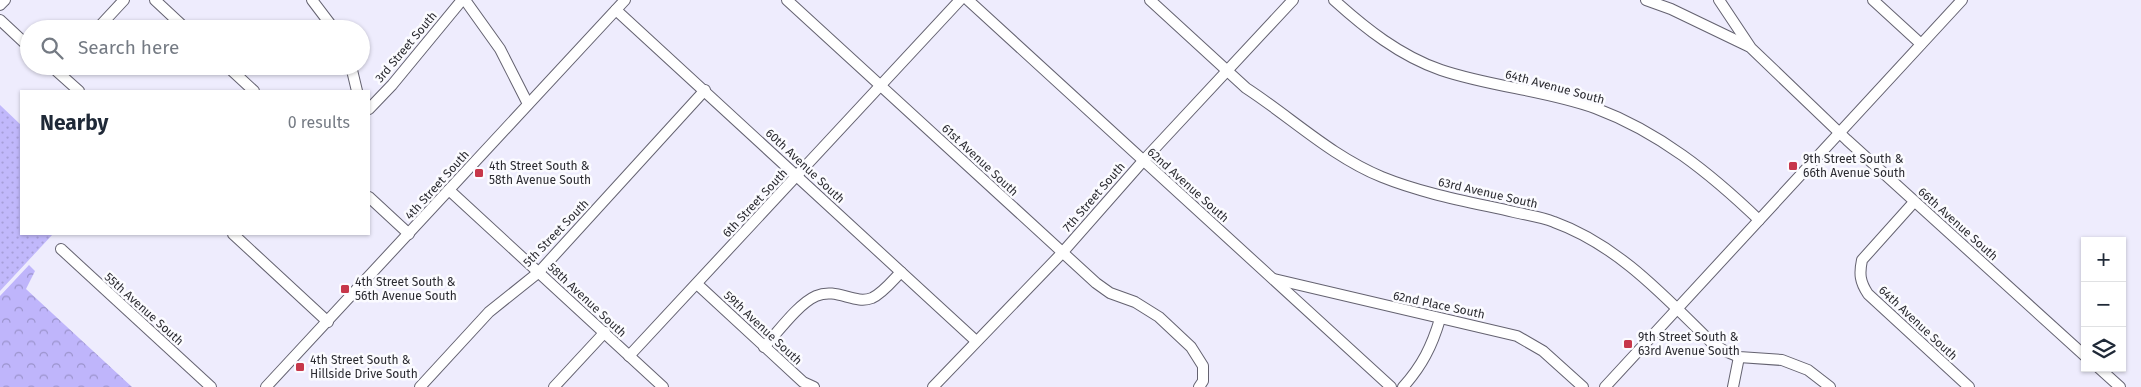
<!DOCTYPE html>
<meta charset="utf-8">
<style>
:root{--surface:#fff;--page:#f2f2f3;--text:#1f2937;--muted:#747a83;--line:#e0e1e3}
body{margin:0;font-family:"Fira Sans",sans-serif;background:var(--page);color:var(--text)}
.controls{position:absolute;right:15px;bottom:15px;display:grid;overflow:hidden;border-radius:0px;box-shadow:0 1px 4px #0004}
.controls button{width:45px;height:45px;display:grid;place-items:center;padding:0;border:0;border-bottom:1px solid var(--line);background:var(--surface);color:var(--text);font:25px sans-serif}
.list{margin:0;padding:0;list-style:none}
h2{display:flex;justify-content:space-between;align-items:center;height:65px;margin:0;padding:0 20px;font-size:21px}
h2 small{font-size:16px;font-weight:400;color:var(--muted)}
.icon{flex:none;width:28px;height:28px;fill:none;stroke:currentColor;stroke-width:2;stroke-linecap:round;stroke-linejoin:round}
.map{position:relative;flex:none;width:2141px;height:387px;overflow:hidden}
.search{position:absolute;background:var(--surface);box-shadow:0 1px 4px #0004;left:20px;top:20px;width:350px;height:55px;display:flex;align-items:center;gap:12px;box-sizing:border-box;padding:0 18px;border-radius:28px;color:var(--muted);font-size:19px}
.panel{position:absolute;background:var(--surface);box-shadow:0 1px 4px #0004;left:20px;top:90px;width:350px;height:145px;border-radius:0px}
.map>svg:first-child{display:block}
.green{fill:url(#green-dots)}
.forest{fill:url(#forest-crowns)}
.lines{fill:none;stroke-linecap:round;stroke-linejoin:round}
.minor-casing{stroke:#646270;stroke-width:12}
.minor{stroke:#fff;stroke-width:10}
.poi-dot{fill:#c7374a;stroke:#fbfbff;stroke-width:2}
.labels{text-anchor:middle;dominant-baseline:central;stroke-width:5;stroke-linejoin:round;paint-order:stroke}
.street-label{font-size:12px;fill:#2b2b31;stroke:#fbfbff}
.poi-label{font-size:12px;fill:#2b2b31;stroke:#fbfbff;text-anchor:start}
</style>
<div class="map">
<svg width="2141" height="387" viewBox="0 0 2141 387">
<defs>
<pattern id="green-dots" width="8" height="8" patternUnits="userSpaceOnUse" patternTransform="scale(1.25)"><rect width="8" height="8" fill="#c1b8fb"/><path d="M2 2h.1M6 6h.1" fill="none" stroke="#a69ed8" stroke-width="1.8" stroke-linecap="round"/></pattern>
<pattern id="forest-crowns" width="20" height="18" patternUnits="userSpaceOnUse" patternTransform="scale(1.25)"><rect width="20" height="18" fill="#bfb5fb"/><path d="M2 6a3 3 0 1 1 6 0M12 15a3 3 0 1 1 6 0" fill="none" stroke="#9b93cc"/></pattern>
</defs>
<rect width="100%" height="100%" fill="#eeecfd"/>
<path class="green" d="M 0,105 L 21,125 L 21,234 L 53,234 L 0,291 Z"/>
<path class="forest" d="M 29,265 L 35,271 L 26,289 L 132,387 L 0,387 L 0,296 Z"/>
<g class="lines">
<g class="minor-casing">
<g id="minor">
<path d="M 155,0 L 186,29"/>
<path d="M 312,0 L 334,29"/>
<path d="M 465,0 L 500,49 L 528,104"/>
<path d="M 787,0 L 1096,283 L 1110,293 L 1135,302 L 1159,317 L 1191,347 L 1203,366 L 1203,381 L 1199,387"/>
<path d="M 968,0 L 1391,387"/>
<path d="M 1150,0 L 1246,88 C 1292,118 1331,156 1382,177 C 1424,194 1470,202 1514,212 C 1527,215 1542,217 1554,222 C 1618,245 1665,297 1712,343 L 1725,351 L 1739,357 L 1782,360 L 1808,370 L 1830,387"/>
<path d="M 1334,0 C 1365,28 1400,56 1441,70 C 1491,87 1545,90 1595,108 C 1659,132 1710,173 1759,220"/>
<path d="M 1646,0 L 1671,9 L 1748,46"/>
<path d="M 1719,0 L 1751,48 L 1847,140 L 2085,356"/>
<path d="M 1873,0 L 1921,44"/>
<path d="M 0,5 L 5,0"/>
<path d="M 616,10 L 976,341"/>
<path d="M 0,20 L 29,47"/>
<path d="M 97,29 L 124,0"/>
<path d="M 51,66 L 79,91"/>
<path d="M 227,66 L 254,91"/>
<path d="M 351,66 L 357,91"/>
<path d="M 369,109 L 392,85 L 462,0"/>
<path d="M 449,190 L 663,387"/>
<path d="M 369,197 L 409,234"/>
<path d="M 1914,202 L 1862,260 C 1859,274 1860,282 1868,294 L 1969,387"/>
<path d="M 233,234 L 328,322"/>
<path d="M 61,249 L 211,387"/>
<path d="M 1274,279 L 1517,336 L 1543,351 L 1583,387"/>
<path d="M 697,284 L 803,382 L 814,387"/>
<path d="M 764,347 C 778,332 798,304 816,296 C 837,287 854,305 872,298 C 883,293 893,280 901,272"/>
<path d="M 629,356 L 960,0"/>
<path d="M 2099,368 L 2120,387"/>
<path d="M 266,387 L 625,0"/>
<path d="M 420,387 L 489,312 L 539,272 L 705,90"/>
<path d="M 554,387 L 605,332"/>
<path d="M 933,387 L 1062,253 L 1143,161 L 1293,0"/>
<path d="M 1403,387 C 1422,366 1432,346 1440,319"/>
<path d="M 1605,387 L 1962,0"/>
<path d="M 1733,387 L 1739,357"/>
</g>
</g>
<use href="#minor" class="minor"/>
</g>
<g class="poi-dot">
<rect x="1788" y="161" width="10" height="10" rx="2.5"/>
<rect x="474" y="168" width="10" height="10" rx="2.5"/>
<rect x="340" y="284" width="10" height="10" rx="2.5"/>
<rect x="1623" y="339" width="10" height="10" rx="2.5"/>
<rect x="295" y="362" width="10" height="10" rx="2.5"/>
</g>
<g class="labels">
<g class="street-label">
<text transform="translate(406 47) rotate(-50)">3rd Street South</text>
<text transform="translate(1555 87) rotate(15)">64th Avenue South</text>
<text transform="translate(980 160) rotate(43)">61st Avenue South</text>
<text transform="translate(805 166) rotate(43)">60th Avenue South</text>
<text transform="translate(437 185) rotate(-48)">4th Street South</text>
<text transform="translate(1188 185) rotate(42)">62nd Avenue South</text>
<text transform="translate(1488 193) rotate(13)">63rd Avenue South</text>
<text transform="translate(1094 197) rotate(-49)">7th Street South</text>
<text transform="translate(755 203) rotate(-47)">6th Street South</text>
<text transform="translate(1958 224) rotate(42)">66th Avenue South</text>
<text transform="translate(556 233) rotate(-46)">5th Street South</text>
<text transform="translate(587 300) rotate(43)">58th Avenue South</text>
<text transform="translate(1439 305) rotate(12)">62nd Place South</text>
<text transform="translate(144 309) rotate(42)">55th Avenue South</text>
<text transform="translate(1918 323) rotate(43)">64th Avenue South</text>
<text transform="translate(763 328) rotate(43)">59th Avenue South</text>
</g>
<g class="poi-label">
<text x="1803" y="159">9th Street South &amp;<tspan x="1803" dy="14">66th Avenue South</tspan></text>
<text x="489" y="166">4th Street South &amp;<tspan x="489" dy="14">58th Avenue South</tspan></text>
<text x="355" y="282">4th Street South &amp;<tspan x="355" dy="14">56th Avenue South</tspan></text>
<text x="1638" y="337">9th Street South &amp;<tspan x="1638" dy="14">63rd Avenue South</tspan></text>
<text x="310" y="360">4th Street South &amp;<tspan x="310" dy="14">Hillside Drive South</tspan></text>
</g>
</g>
</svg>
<div class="controls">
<button>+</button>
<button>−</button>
<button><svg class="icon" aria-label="layers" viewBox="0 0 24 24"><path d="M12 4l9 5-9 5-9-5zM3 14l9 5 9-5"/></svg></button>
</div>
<div class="search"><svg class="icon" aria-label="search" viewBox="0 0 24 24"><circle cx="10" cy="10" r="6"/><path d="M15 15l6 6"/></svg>Search here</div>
<section class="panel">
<h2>Nearby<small>0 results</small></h2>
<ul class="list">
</ul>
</section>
</div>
